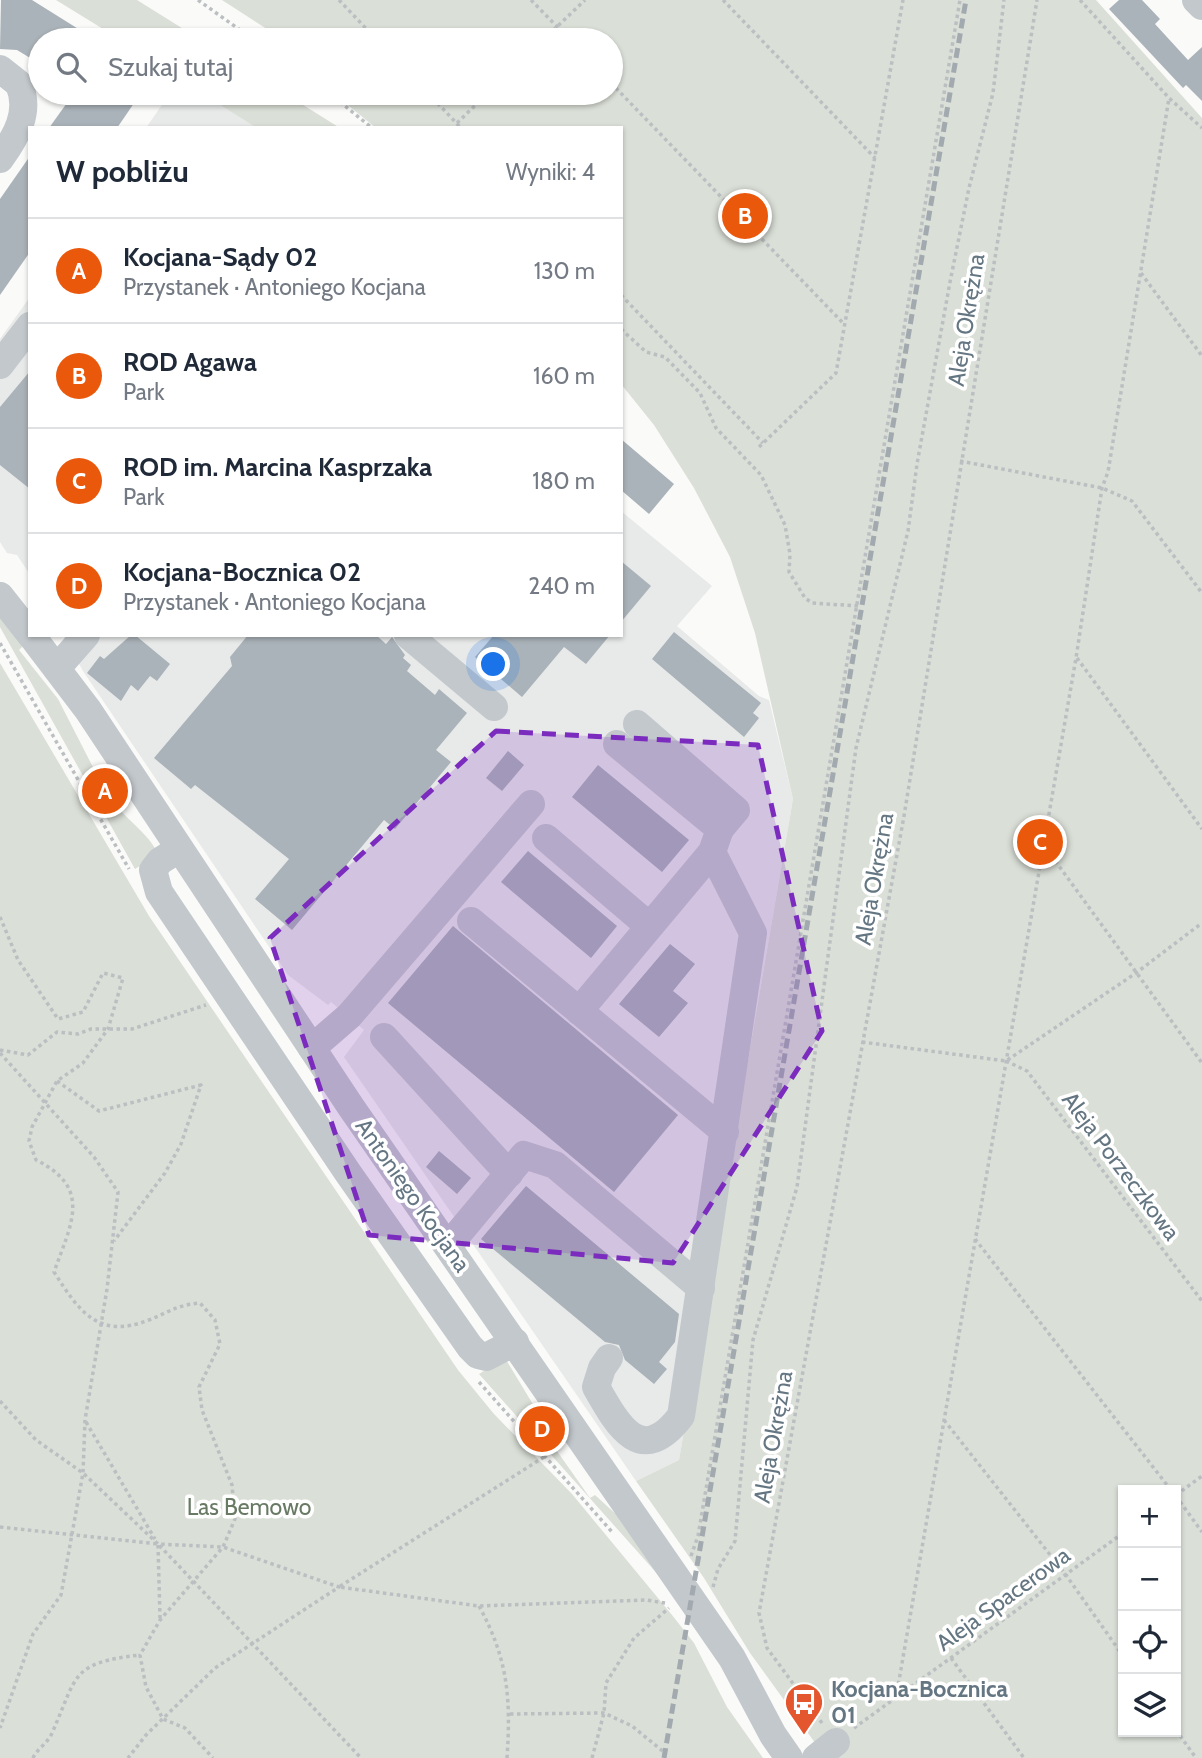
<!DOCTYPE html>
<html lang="pl">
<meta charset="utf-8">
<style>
:root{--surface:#fff;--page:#f6f6f7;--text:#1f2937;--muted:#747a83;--line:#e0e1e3;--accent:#ea580c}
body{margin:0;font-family:Cabin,sans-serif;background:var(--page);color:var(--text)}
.controls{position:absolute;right:21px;bottom:21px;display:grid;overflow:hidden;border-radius:0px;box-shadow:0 2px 5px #0004}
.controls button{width:63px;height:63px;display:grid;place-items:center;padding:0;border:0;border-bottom:2px solid var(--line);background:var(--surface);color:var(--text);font:35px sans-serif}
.you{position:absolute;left:494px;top:665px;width:24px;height:24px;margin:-18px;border:5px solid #fff;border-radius:50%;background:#1a73e8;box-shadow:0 0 0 10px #1a73e833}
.badge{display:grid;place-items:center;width:46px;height:46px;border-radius:50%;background:var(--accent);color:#fff;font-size:23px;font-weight:700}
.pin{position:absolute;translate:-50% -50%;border:4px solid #fff;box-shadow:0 2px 7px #0006}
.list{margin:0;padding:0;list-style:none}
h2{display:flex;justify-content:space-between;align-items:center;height:91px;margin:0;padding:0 28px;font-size:30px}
h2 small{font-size:23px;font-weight:400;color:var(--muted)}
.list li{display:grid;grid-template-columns:46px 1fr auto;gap:21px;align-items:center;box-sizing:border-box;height:105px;padding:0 28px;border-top:2px solid var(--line)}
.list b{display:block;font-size:26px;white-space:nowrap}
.list p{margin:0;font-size:23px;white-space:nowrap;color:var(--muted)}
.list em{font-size:23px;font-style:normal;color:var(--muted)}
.icon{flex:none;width:38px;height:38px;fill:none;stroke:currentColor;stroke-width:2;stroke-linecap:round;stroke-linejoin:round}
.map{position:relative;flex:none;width:1202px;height:1758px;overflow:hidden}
.search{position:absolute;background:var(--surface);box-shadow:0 2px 5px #0004;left:28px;top:28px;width:595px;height:77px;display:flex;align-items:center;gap:18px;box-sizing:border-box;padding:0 24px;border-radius:38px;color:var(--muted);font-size:26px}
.panel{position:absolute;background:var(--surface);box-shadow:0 2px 5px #0004;left:28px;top:126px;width:595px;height:511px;border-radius:0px}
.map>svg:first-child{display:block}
.built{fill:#e8e9e9}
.green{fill:#dadfd7;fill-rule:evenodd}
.building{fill:#aab3b9}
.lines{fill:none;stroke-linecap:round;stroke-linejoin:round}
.path{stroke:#bbbfc2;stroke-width:3.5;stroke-dasharray:3.5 3.5;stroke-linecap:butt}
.minor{stroke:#c3c8cc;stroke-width:28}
.rail{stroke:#a2aab0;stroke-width:5;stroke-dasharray:10 5;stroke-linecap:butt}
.marked{fill:#7b2cbf;fill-opacity:0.2;stroke:#7b2cbf;stroke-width:5;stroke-dasharray:14 9;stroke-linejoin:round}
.labels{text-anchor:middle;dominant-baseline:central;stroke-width:7;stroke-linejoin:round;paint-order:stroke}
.street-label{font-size:23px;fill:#657683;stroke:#fff}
.park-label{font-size:23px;fill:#687a64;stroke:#fff}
.poi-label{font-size:23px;font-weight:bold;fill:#657683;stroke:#fff;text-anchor:start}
</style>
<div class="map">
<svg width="1202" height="1758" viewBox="0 0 1202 1758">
<rect width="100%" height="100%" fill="#fafaf8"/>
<g class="built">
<path d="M 170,93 L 201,93 L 257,128 L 146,128 Z"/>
<path d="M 30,297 L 30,584 L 29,573 L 17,555 L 7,553 L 0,542 L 0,339 Z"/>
<path d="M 621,511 L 712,586 L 677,626 L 759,696 L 769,700 L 793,799 L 679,1460 L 636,1481 L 344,1057 L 364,1030 L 331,1002 L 328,1005 L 288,975 L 83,671 L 63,635 L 621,635 Z"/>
</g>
<g class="green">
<path d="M 56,0 L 137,0 L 201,40 L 121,40 Z"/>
<path d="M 222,0 L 1096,0 L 1202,118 L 1202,1758 L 826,1758 L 750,1653 L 704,1578 L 636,1481 L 679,1460 L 793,799 L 755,633 L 730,557 L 694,488 L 654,425 L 621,384 L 621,128 L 376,128 L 333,93 L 611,93 L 611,40 L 284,40 ZM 1123,1490 L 1176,1490 L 1176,1732 L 1123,1732 Z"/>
<path d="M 201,93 L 284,93 L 340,128 L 257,128 Z"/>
<path d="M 0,615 L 24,645 L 19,650 L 58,699 L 97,775 L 94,785 L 106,803 L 116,805 C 129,822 149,834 158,854 L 135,869 L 0,627 Z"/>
<path d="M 0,663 L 149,916 L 458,1370 L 494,1414 L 572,1494 L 672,1615 L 694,1643 L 727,1707 L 763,1758 L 0,1758 Z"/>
<path d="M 505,1358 L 534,1406 L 537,1413 L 534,1423 L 544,1441 L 552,1444 L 590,1498 L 595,1495 L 630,1527 L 661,1578 L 479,1374 Z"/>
</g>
<g class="building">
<path d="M 1,0 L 32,0 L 96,40 L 40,40 L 40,64 L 17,50 L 0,49 Z"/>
<path d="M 1119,0 L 1142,0 L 1160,19 L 1155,24 L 1188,60 L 1202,47 L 1202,101 L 1186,85 L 1183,88 L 1109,9 Z"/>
<path d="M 74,93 L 141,93 L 117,128 L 49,128 Z"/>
<path d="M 30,156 L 30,252 L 0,295 L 0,199 Z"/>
<path d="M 30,371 L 30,489 L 0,465 L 0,407 Z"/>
<path d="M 621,439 L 674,484 L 649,514 L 621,490 Z"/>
<path d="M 621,561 L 651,586 L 621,622 Z"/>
<path d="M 674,632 L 761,703 L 753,713 L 759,718 L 744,737 L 652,659 Z"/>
<path d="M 131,635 L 135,635 L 170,664 L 157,681 L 150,676 L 138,691 L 131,685 L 121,701 L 87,673 L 100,656 L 104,659 Z"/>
<path d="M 248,635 L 376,635 L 386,644 L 392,637 L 405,655 L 403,658 L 411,665 L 407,671 L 435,695 L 439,689 L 467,713 L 436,750 L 451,762 L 395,829 L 384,820 L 292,930 L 255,899 L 289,859 L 195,785 L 191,789 L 154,758 L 232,666 L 230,657 Z"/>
<path d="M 494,635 L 610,635 L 586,664 L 564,647 L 522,697 L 475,657 Z"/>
<path d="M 508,751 L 524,765 L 502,791 L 486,778 Z"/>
<path d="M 598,765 L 689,840 L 662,872 L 572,797 Z"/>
<path d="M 528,851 L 617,926 L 591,958 L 501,882 Z"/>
<path d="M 453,926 L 678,1115 L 614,1192 L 388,1003 Z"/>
<path d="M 670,944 L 695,964 L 673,991 L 688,1003 L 659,1037 L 619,1004 Z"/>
<path d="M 439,1151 L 471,1178 L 457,1194 L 426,1167 Z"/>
<path d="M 526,1186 L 679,1314 L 675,1342 L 659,1362 L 667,1369 L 654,1384 L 625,1360 L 619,1345 L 605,1342 L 481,1239 Z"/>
</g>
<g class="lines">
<g class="path">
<path d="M 198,0 L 254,40"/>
<path d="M 339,0 L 377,40"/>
<path d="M 531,0 L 570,40"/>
<path d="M 723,0 L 875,158"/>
<path d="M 1080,0 L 1169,98 L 1202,128"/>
<path d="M 543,40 L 585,0"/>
<path d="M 611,83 L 845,325"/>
<path d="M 329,93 L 372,128"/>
<path d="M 428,93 L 461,128"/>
<path d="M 457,123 L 488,93"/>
<path d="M 1141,273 L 1202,356"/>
<path d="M 621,295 L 763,443"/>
<path d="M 621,329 L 646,352 L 665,357 L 700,393 L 716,428 L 761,475 L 785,525 L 790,554 L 789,572 L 805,598 L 812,603 L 858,606"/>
<path d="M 759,447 L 836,373 L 903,0"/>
<path d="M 960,461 L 1102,488 L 1132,501 L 1202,593"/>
<path d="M 0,643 L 129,869"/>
<path d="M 1077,658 L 1202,829"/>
<path d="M 1043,844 L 1202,1063"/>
<path d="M 0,917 L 18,960 L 58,1019 L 83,1012 L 103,973 L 123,978 L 108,1029 L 83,1063 L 57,1081 L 32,1127 L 29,1141 L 36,1160 C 93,1188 71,1224 54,1272 C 79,1311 98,1340 149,1320 C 169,1312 177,1305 200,1303 L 215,1320 L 220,1344 L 199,1387 L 202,1410 L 232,1485 L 235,1519 L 223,1547 L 160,1620 L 140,1655 L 146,1687 L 163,1719 L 185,1728 L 213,1758"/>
<path d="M 862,1042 L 1006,1061 L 1136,973 L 1202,923"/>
<path d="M 0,1050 L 28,1055 L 57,1032 L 78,1034 L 91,1029 L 132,1029 L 206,1005"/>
<path d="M 0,1053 L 94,1157 L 118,1192 L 107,1289 L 85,1420 L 83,1473 L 61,1595 L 33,1634 L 0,1728"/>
<path d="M 1006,1061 L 1027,1071 L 1202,1301"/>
<path d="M 57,1081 L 99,1111 L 201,1085 L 181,1144 L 165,1173 L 114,1241"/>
<path d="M 975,1239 L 1171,1490"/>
<path d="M 479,1382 L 613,1533"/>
<path d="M 0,1401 L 36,1440 L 83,1473 L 158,1544 L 223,1547 L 339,1587 L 215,1668 L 146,1735 L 128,1758"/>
<path d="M 944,1420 L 1066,1575 L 1123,1656"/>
<path d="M 86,1422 L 155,1539"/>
<path d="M 544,1457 L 339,1587 L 479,1606 L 646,1600 L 665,1603"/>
<path d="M 1176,1495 L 1202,1476"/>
<path d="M 1176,1496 L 1202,1532"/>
<path d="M 0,1527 L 158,1544 L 361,1758"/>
<path d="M 158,1545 L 160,1618"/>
<path d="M 691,1556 L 698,1536 L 960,0"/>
<path d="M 713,1587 L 718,1569 L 735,1541 L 753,1340 L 797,1187 L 856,748 L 908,531 L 917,464 L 950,282 L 969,188 L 993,93 L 1004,0"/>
<path d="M 479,1606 C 508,1659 511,1698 507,1758"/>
<path d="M 951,1658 L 1024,1758"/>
<path d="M 896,1698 L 1076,658 L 1102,488 L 1108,472 L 1169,98"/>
<path d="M 510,1714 L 604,1713 L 632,1726 L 665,1753"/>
<path d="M 822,1723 L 767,1648 L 759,1613 L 904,816 L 1037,0"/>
<path d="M 854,1728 L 1123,1533"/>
<path d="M 1176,1730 L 1196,1758"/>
<path d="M 33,1758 C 36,1750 48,1743 52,1733 C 78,1675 70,1663 140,1655"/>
<path d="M 592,1758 L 604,1713 L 606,1683 L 634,1638 L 669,1608"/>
</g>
<g class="minor">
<path d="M 1196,0 L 1202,6"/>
<path d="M 0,69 L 19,84 C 31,112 16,137 0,159"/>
<path d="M 0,365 L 30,326"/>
<path d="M 0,596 L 30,634"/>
<path d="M 31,635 L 88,710 L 351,1107 L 732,1658 L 773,1735 L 789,1758"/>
<path d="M 408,635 L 494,707"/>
<path d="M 57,668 L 86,635"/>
<path d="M 637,724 L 736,810 L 720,829"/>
<path d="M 546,838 L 649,926"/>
<path d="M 179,849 L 160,861 L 153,870 L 159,892 L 348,1173 L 470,1347 L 478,1355 L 486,1357 L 515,1342"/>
<path d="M 471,921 L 725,1132"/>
<path d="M 579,1011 L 712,852 L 720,829 L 617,744"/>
<path d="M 384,1037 L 509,1174"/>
<path d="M 312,1048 L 349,1016 L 531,804"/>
<path d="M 448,1246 L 524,1155 L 555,1165 L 701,1288"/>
<path d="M 609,1358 L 602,1368 L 596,1387 C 618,1426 641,1468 681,1416 L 753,933 L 712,852"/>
<path d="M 816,1758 L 836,1742"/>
</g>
<path class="rail" d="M 664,1758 L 966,0"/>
</g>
<path class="marked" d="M 496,731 L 758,745 L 822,1031 L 673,1263 L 369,1235 L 270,938 Z"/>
<defs>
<g id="bus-pin" transform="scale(2.0125)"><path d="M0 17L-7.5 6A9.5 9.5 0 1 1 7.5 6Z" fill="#e4572e" stroke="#fff"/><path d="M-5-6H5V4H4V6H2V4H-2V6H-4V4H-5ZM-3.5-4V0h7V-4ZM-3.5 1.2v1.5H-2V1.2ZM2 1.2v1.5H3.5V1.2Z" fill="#fff"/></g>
</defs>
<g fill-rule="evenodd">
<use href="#bus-pin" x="804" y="1702"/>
</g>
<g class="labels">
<g class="street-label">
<text transform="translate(966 320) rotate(-81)">Aleja Okrężna</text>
<text transform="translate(874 879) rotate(-80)">Aleja Okrężna</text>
<text transform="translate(1121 1166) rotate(53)">Aleja Porzeczkowa</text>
<text transform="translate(413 1195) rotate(55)">Antoniego Kocjana</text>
<text transform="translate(773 1437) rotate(-80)">Aleja Okrężna</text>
<text transform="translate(1003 1599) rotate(-36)">Aleja Spacerowa</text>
</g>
<g class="park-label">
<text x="249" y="1507">Las Bemowo</text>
</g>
<g class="poi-label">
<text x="831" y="1689">Kocjana-Bocznica<tspan x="831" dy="26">01</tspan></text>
</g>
</g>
</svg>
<div class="controls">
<button>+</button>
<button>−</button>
<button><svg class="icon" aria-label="locate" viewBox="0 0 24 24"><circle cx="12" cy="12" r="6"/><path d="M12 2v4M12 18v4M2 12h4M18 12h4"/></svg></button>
<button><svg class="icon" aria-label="layers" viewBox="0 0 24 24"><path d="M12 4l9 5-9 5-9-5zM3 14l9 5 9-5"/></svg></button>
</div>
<div class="you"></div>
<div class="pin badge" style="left:105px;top:791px">A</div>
<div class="pin badge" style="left:745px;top:216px">B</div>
<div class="pin badge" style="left:1040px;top:842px">C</div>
<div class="pin badge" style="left:542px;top:1429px">D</div>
<div class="search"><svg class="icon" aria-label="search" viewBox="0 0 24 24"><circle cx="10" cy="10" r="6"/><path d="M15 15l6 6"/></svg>Szukaj tutaj</div>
<section class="panel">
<h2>W pobliżu<small>Wyniki: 4</small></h2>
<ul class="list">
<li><span class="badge">A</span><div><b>Kocjana-Sądy 02</b><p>Przystanek · Antoniego Kocjana</p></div><em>130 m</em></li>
<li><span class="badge">B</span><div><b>ROD Agawa</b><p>Park</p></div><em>160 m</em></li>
<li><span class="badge">C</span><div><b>ROD im. Marcina Kasprzaka</b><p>Park</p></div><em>180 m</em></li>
<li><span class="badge">D</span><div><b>Kocjana-Bocznica 02</b><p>Przystanek · Antoniego Kocjana</p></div><em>240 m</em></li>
</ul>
</section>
</div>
